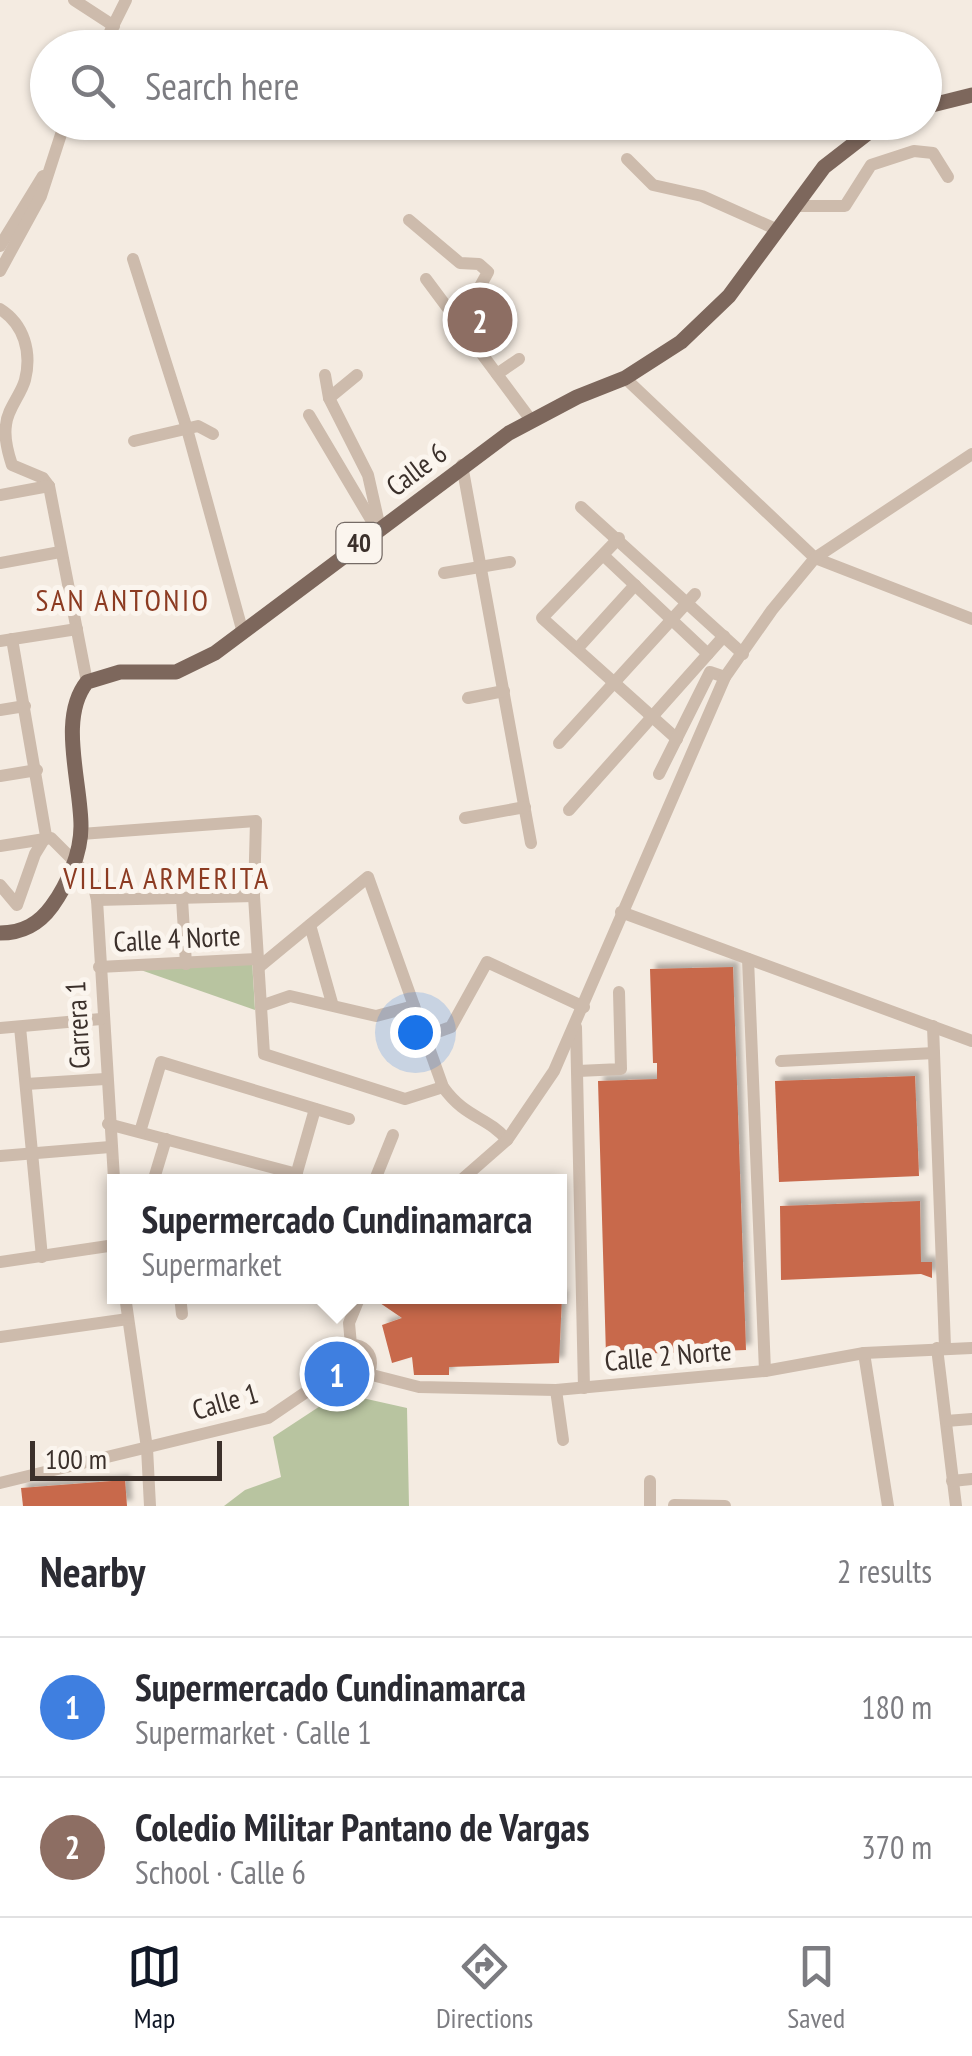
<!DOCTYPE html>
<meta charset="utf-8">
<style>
:root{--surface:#fff;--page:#f2f2f3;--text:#2b2b33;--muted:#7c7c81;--line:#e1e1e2;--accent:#111827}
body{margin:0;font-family:"PT Sans Narrow",sans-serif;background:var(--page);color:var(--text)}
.scale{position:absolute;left:30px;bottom:25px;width:192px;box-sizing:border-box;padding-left:10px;border:5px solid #3b302b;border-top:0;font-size:28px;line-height:35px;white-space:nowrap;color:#3b302b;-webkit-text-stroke:8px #fbf5ee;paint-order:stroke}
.you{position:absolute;left:415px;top:1032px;width:35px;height:35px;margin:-25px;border:8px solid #fff;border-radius:50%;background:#1a73e8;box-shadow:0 0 0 15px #1a73e833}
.badge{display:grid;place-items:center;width:65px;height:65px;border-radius:50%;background:var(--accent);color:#fff;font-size:32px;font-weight:700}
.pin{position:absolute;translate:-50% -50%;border:5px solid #fff;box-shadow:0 2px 10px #0006}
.popup{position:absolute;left:107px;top:1174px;width:460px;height:130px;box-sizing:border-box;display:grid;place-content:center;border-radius:0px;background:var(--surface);filter:drop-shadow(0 2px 8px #0005);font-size:32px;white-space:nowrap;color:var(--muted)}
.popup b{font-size:38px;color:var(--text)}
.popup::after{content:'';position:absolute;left:50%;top:100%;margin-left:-20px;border:20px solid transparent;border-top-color:var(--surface)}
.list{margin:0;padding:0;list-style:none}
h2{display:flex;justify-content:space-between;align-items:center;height:130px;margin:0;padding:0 40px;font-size:42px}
h2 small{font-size:32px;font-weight:400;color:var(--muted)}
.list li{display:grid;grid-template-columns:65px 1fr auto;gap:30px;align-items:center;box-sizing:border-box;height:140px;padding:0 40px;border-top:2px solid var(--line)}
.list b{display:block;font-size:38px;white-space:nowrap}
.list p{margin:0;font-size:32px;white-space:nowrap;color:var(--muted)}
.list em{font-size:32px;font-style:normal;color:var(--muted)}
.icon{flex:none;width:55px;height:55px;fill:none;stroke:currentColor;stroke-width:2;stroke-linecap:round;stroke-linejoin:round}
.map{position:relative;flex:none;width:972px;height:1506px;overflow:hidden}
.search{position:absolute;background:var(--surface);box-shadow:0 2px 8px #0004;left:30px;right:30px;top:30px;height:110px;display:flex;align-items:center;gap:25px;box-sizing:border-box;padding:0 35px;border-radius:55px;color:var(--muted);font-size:38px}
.sheet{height:410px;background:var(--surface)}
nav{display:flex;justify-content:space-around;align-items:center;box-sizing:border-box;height:140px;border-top:2px solid var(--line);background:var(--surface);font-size:28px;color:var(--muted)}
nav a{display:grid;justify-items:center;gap:5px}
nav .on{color:var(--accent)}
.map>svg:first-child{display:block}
.green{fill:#b8c4a0}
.building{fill:#c8694b;filter:url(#shadow)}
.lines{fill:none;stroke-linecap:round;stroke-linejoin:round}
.minor{stroke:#cdbbac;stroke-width:12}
.major{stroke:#7d675c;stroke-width:15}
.labels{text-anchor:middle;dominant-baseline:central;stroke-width:10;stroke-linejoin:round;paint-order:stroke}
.shield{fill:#fbf5ee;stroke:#756b66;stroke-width:2.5}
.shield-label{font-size:25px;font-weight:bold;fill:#3b302b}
.street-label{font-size:28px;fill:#3b302b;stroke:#fbf5ee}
.neighbourhood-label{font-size:30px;letter-spacing:2.5px;fill:#8c3b22;stroke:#fbf5ee}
</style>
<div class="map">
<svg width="972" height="1506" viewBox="0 0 972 1506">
<defs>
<filter id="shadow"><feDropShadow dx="5.5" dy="-5.5" stdDeviation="2.5" flood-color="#0004"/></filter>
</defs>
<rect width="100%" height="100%" fill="#f4ebe1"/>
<g class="green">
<path d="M 252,960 L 255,1010 L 135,968 Z"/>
<path d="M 340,1393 L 407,1408 L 409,1506 L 224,1506 L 245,1490 L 281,1477 L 273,1437 Z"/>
</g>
<g class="building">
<path d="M 733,967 L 746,1350 L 606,1355 L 598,1081 L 657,1079 L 657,1063 L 653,1063 L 650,969 Z"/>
<path d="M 915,1076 L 919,1176 L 779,1182 L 775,1081 Z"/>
<path d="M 920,1201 L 921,1262 L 932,1262 L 932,1278 L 921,1274 L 781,1280 L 780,1206 Z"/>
<path d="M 384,1296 L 562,1296 L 559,1363 L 449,1367 L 449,1375 L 414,1375 L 412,1357 L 392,1363 L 382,1325 L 402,1318 L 380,1303 Z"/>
<path d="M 125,1480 L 127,1506 L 23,1506 L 21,1488 Z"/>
</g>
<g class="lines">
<g class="minor">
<path d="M 74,0 L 114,26"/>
<path d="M 102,48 L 126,0"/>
<path d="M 627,159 L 653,185 L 702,196 L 778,230"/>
<path d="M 797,206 L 845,206 L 871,165 L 914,151 L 933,153 L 948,177"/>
<path d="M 409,220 L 460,263 L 479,264 L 488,272 L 460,323"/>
<path d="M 0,246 L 43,176"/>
<path d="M 133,259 L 187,429 L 243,633"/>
<path d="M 0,271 L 41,196 L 65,122"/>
<path d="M 426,279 L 531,420"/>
<path d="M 0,309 C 24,324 32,352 25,380 C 21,395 7,409 6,425 C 4,437 8,453 12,465 L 43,478 L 49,486"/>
<path d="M 497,374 L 519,359"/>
<path d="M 325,375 L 329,398 L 368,475 L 380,528"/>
<path d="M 625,378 L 815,558 L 972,619"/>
<path d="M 329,398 L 357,375"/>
<path d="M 309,415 L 376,528"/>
<path d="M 134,441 L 198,426 L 213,434"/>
<path d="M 462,465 L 531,843"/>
<path d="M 49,486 L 87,682"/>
<path d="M 0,495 L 49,486"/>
<path d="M 581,507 L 743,654"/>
<path d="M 619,538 L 542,618 L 677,739"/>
<path d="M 603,555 L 708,654"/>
<path d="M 0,563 L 60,552"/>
<path d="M 444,573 L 510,562"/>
<path d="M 0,641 L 77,629"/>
<path d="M 577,649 L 635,585"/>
<path d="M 468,698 L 504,691"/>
<path d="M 0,710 L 25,706"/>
<path d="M 559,743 L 695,594"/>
<path d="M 659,774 L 710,672 L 725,677"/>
<path d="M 0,776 L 37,770"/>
<path d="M 569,810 L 724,636"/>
<path d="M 465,818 L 525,807"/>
<path d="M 81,834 L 256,821 L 254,896 L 264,1054 L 405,1099 L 443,1087"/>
<path d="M 0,846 L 51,838 L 92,879 L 97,900 L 115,1195"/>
<path d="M 0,885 L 17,905 L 35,854 L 46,836 L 12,639"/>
<path d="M 182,899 L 186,964"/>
<path d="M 97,900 L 254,896"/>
<path d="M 621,912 L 972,1041"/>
<path d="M 310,925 L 332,1003"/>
<path d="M 748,959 L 765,1371"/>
<path d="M 99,967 L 258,959"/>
<path d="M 259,967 L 368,877 L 443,1087 C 466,1119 487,1116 507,1140"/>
<path d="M 261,1006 L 290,996 L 376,1016 L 414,1006"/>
<path d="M 933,1026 L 945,1347"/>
<path d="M 20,1027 L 42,1257"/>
<path d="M 576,1027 L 584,1388"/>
<path d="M 0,1028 L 101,1019"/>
<path d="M 426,1036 L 451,1027 L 487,962 L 584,1007"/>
<path d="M 781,1061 L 934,1053"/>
<path d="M 578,1071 L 621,1069 L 619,992"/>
<path d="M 26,1084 L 105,1079"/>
<path d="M 108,1124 L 297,1174"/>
<path d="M 140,1132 L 161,1062 L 349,1119"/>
<path d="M 0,1156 L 110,1147"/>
<path d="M 295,1179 L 315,1109"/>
<path d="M 153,1182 L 166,1139"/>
<path d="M 374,1182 L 393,1135"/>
<path d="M 459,1182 L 507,1140 L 554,1071 L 725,677 L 772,610 L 815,558 L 972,454"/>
<path d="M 0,1262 L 115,1245"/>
<path d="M 125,1296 L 147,1448 L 150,1506"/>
<path d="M 180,1296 L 182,1314"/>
<path d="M 0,1337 L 128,1319"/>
<circle cx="353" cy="1363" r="18"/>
<path d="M 351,1345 L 349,1323 L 360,1296"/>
<path d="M 937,1348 L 956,1506"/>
<path d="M 864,1353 L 888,1506"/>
<path d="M 368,1374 L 419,1387 L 556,1390 L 765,1371 L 864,1353 L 972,1348"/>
<path d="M 556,1390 L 563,1440"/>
<path d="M 946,1421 L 972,1419"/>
<path d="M 650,1481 L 650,1506"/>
<path d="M 952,1481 L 972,1479"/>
<path d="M 0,1483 L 268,1418 L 337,1371"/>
<path d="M 674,1505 L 725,1506"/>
</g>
<g class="major">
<path d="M 924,107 L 972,95"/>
<path d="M 0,933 C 23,933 39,924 52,906 C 68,884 81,853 81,826 C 81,782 58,718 87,682 L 120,672 L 176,672 L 215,653 L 509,433 L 577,397 L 625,378 L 681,342 L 729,296 L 824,167 L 882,122"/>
</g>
</g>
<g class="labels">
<rect class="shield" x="336.5" y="523" width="45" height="40" rx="8"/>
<g class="shield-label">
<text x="359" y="543">40</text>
</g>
<g class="street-label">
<text transform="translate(416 469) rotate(-37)">Calle 6</text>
<text transform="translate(177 938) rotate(-3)">Calle 4 Norte</text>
<text transform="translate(77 1025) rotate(-93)">Carrera 1</text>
<text transform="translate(668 1355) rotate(-5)">Calle 2 Norte</text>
<text transform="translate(225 1401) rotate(-16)">Calle 1</text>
</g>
<g class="neighbourhood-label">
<text x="123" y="599">SAN ANTONIO</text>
<text x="167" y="877">VILLA ARMERITA</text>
</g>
</g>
</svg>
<div class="scale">100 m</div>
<div class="you"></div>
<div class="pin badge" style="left:337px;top:1374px;background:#3f7fe0">1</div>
<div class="popup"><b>Supermercado Cundinamarca</b>Supermarket</div>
<div class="pin badge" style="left:480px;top:320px;background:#8d6e63">2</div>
<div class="search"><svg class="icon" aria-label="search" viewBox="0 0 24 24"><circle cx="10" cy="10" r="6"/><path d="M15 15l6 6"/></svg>Search here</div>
</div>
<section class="sheet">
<h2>Nearby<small>2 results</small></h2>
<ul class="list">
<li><span class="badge" style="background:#3f7fe0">1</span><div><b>Supermercado Cundinamarca</b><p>Supermarket · Calle 1</p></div><em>180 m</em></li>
<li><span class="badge" style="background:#8d6e63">2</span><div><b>Coledio Militar Pantano de Vargas</b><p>School · Calle 6</p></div><em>370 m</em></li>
</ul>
</section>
<nav>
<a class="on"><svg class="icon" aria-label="map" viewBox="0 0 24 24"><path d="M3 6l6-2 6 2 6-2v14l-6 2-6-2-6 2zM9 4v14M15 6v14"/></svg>Map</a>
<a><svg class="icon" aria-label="directions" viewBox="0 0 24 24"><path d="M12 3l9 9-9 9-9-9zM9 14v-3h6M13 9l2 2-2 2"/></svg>Directions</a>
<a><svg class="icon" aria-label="saved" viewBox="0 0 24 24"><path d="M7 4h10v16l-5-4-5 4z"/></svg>Saved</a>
</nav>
